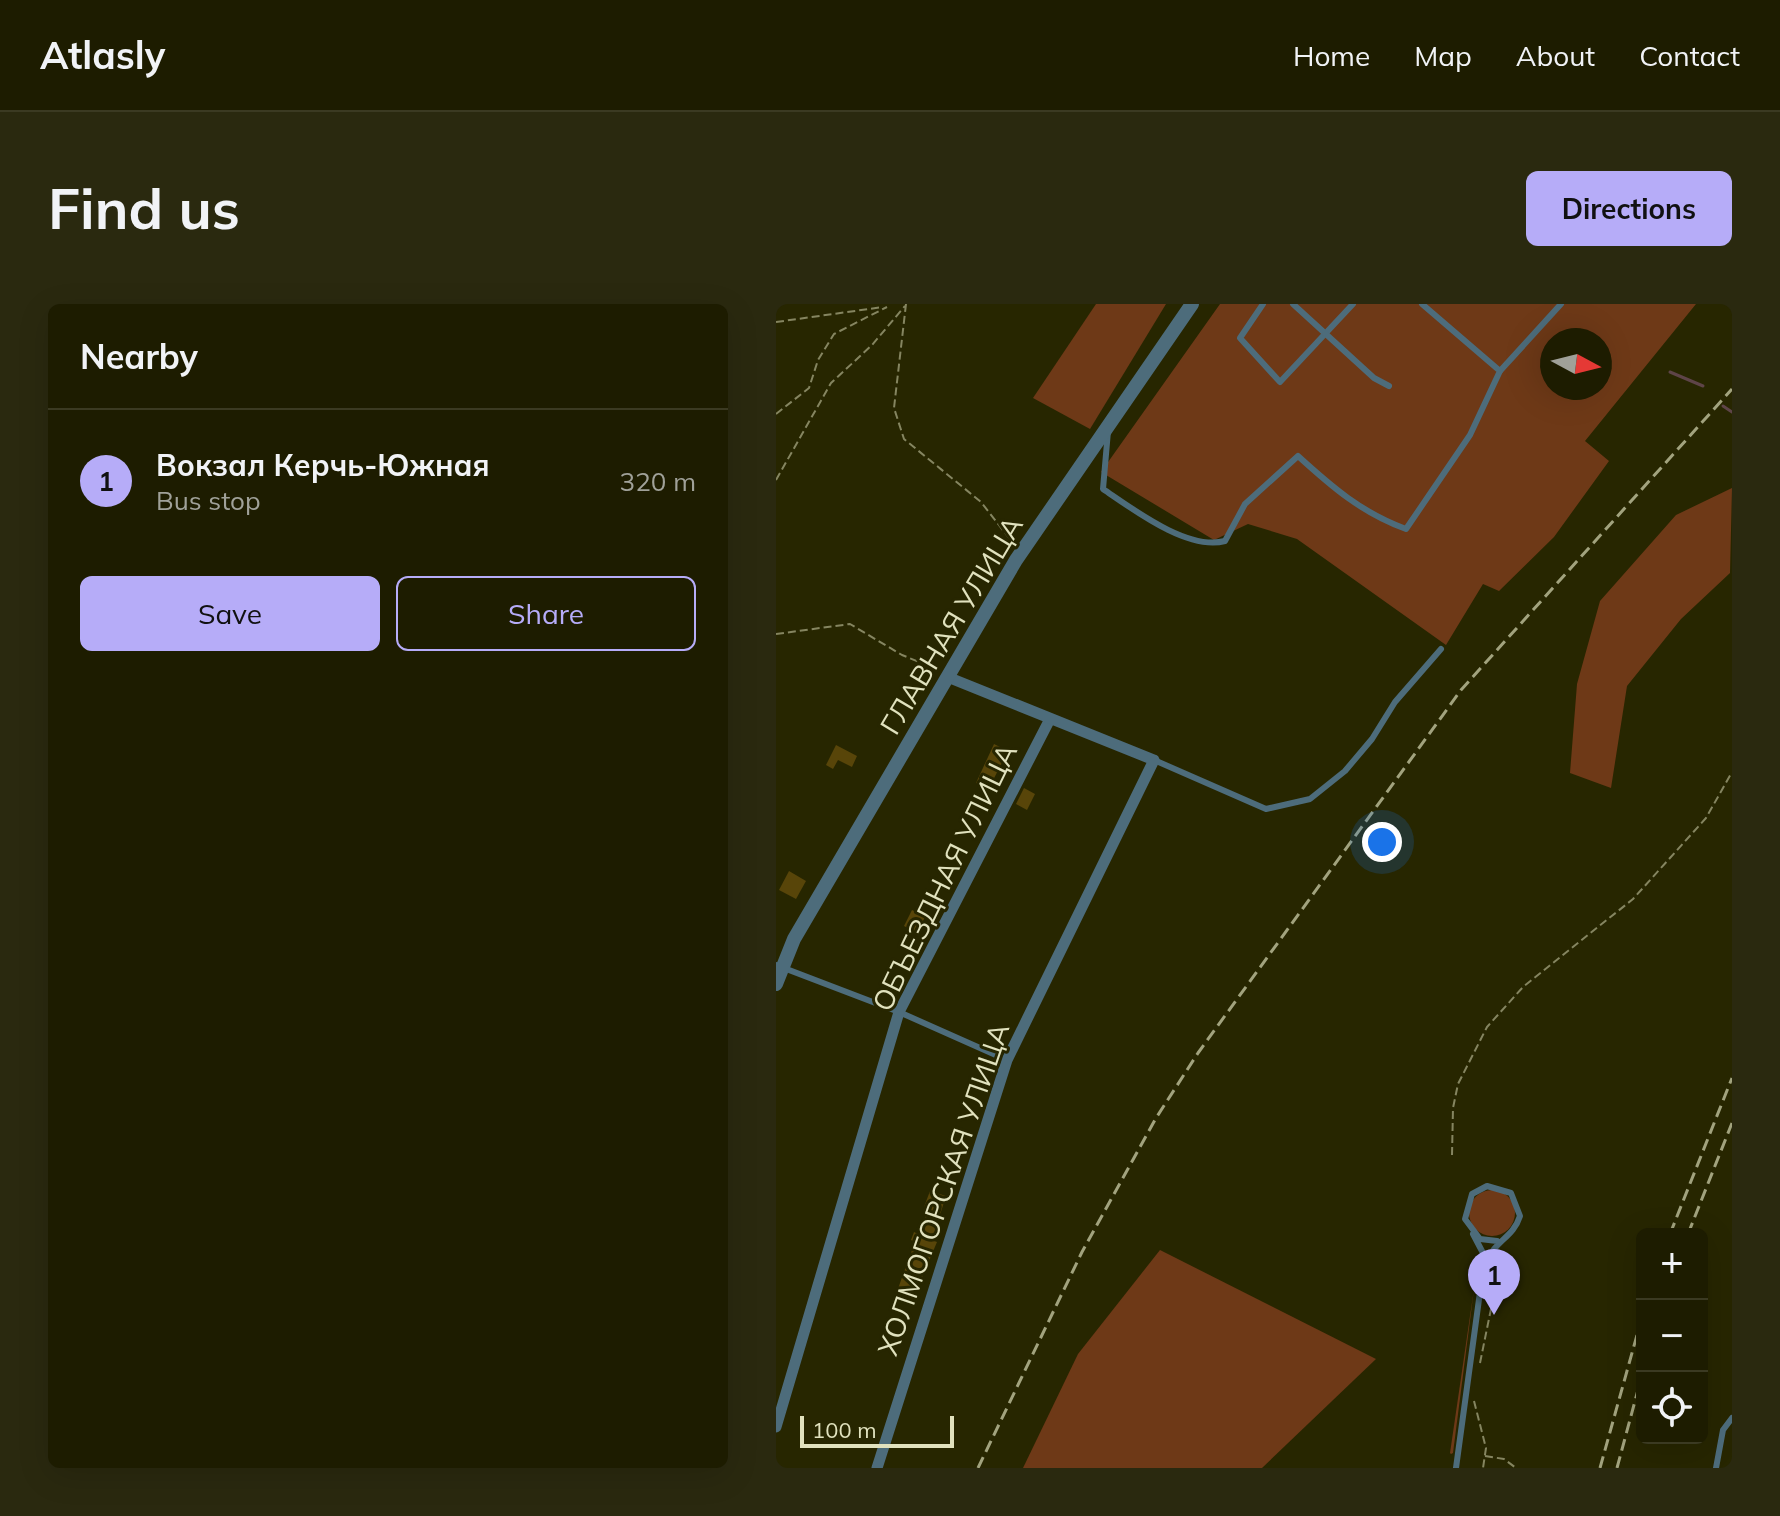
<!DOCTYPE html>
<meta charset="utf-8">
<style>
:root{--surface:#1d1c00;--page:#2a290f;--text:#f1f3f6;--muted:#a0a199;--line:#3b3a22;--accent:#b6acf8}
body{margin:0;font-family:Mulish,sans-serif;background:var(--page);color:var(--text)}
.controls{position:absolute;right:24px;bottom:24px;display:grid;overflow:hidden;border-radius:12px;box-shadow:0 8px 32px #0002}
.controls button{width:72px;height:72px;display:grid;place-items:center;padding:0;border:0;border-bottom:2px solid var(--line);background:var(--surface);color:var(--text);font:40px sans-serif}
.compass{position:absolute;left:764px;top:24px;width:72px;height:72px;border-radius:50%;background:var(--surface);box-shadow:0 8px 32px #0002;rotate:97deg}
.scale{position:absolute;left:24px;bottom:20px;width:154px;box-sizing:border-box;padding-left:8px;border:4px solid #e1e2be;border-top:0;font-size:22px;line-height:28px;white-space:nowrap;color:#e1e2be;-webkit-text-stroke:6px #272600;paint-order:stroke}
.you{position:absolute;left:606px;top:538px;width:28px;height:28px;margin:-20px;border:6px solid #fff;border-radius:50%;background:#1a73e8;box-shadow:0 0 0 12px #1a73e833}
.badge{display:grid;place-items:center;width:52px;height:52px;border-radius:50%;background:var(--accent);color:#111;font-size:26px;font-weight:700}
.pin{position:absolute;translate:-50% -66px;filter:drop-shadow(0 2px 4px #0008)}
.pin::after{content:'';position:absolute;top:42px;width:28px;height:24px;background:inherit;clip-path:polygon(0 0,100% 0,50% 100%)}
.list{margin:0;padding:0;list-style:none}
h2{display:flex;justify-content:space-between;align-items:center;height:104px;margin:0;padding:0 32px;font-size:34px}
h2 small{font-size:26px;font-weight:400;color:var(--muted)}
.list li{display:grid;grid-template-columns:52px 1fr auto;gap:24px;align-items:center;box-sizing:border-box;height:144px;padding:0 32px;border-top:2px solid var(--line)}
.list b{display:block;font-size:30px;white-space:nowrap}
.list p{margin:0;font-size:26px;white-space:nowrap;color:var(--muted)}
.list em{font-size:26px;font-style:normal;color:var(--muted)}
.actions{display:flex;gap:16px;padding:24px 32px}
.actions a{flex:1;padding:18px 0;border:2px solid var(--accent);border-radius:12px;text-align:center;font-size:28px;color:var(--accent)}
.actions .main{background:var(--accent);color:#111}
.icon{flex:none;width:44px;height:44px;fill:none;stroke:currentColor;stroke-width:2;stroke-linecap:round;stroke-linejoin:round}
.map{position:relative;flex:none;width:956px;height:1164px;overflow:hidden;border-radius:12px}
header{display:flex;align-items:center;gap:48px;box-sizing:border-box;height:112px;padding:0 40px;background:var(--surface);border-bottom:2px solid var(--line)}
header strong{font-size:38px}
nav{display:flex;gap:44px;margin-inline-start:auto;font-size:28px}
.intro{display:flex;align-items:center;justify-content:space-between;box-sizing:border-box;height:192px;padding:0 48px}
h1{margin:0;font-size:56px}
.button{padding:20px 36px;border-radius:12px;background:var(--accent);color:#111;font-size:28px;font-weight:700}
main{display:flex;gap:48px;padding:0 48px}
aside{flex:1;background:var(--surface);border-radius:12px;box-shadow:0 8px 32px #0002}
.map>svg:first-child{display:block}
.green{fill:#6e3917;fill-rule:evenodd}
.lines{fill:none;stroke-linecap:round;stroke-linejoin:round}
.stream{stroke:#5e4448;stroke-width:3}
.building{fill:#584509}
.path{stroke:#858560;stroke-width:2;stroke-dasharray:8 4;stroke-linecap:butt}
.service{stroke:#4d6c7b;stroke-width:6}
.minor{stroke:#4d6c7b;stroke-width:11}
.tertiary{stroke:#4d6c7b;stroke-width:14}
.rail{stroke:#a2a37e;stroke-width:3;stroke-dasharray:12 6;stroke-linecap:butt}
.labels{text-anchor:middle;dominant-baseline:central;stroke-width:6;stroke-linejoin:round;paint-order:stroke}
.street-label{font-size:28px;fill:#e1e2be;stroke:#272600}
</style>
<header>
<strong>Atlasly</strong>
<nav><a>Home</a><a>Map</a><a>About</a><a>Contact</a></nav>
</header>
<div class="intro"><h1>Find us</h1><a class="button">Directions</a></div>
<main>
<aside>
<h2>Nearby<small></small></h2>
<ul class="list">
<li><span class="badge">1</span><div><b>Вокзал Керчь-Южная</b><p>Bus stop</p></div><em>320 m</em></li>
</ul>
<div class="actions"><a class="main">Save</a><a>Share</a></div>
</aside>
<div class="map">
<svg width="956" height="1164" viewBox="0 0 956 1164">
<rect width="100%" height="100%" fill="#272600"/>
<g class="green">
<path d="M 320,0 L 390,0 L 314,125 L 257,94 Z"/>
<path d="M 444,0 L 920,0 L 809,137 L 833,157 L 778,233 L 723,287 L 707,280 L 670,341 L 521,235 L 472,220 L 438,236 L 325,168 ZM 776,36 L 824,36 L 824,84 L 776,84 Z"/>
<path d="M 956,184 L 954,269 L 905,315 L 851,382 L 835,484 L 794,469 L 801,380 L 824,297 L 900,211 Z"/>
<circle cx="716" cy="909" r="23"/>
<path d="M 384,946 L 600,1055 L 486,1164 L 247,1164 L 302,1050 Z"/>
<path d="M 698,985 L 677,1149 L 675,1150 L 674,1149 Z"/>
</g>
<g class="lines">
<g class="stream">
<path d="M 894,68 L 927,82"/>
<path d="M 947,102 L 956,108"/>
</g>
</g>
<g class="building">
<path d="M 218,440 L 232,447 L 212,486 L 200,479 Z"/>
<path d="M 60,441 L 81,452 L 76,463 L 62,456 L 57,465 L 50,461 Z"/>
<path d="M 248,484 L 259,490 L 251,506 L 240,500 Z"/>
<path d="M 13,567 L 30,577 L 20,595 L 3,586 Z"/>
<path d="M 136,606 L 149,613 L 141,629 L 128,622 Z"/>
<path d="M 154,887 L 170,892 L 156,936 L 161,938 L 137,995 L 120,990 L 139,938 L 135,936 L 138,928 L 142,930 L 153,904 L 148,903 Z"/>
</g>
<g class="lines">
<g class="path">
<path d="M 130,0 L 118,104 L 128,135 L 205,198 L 237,239"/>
<path d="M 0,18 L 107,3"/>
<path d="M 0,110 L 33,84 L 42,56 L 58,30 L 111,3"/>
<path d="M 0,176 L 55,79 L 96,41 L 129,2"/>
<path d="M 0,330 L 74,320 L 126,351 L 163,366"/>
<path d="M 676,851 L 677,804 L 682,780 L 711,723 L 747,683 L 857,595 L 930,514 L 956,468"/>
<path d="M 704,1059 L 718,990"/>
<path d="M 698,1097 L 710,1144 L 707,1164"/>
<path d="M 709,1152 L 728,1155 L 740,1164"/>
</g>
<g class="service">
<path d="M 487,0 L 464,34 L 504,78 L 577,0"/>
<path d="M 517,0 L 598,74 L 613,82"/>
<path d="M 724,67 L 785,0"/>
<path d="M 332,127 L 327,185 C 358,206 412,247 449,237 L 469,200 L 522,152 C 556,183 586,209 630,225 L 694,131 L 724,67 L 646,0"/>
<path d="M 378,456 L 490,505 L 534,495 L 569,467 L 596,435 L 619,398 L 665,345"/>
<path d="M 0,661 L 123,708 L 231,756"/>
<path d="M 710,959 C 719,936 737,934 744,912 L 735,889 L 711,882 L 696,890 L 689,915 L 704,935 L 721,937"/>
<path d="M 680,1164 L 707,966 L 707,949 L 697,930"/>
<path d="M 940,1164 L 947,1126 L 956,1114"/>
</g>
<g class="minor">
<path d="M 0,1123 L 123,708 L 274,415"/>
<path d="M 101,1164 L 231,756 L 378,456 L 174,374"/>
</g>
<path class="tertiary" d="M 0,680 L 18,635 L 240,256 L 416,0"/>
<g class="rail">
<path d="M 894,930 L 956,774"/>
<path d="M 912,930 L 956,819"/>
<path d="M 202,1164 L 306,948 L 380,814 L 422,749 L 685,386 L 956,85"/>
<path d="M 824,1164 L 866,1013"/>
<path d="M 841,1164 L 866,1071"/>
</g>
</g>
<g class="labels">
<g class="street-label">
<text transform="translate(175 321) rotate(-59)">ГЛАВНАЯ УЛИЦА</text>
<text transform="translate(168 573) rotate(-64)">ОБЪЕЗДНАЯ УЛИЦА</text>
<text transform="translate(167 885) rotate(-71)">ХОЛМОГОРСКАЯ УЛИЦА</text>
</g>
</g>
</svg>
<div class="controls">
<button>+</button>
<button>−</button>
<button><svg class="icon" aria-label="locate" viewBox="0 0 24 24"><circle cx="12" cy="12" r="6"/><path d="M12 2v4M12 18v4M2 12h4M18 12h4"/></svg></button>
</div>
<svg class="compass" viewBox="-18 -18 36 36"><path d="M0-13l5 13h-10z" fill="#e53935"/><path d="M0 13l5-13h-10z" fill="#a0a199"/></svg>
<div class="scale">100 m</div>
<div class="you"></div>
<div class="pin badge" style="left:718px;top:1011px">1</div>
</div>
</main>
